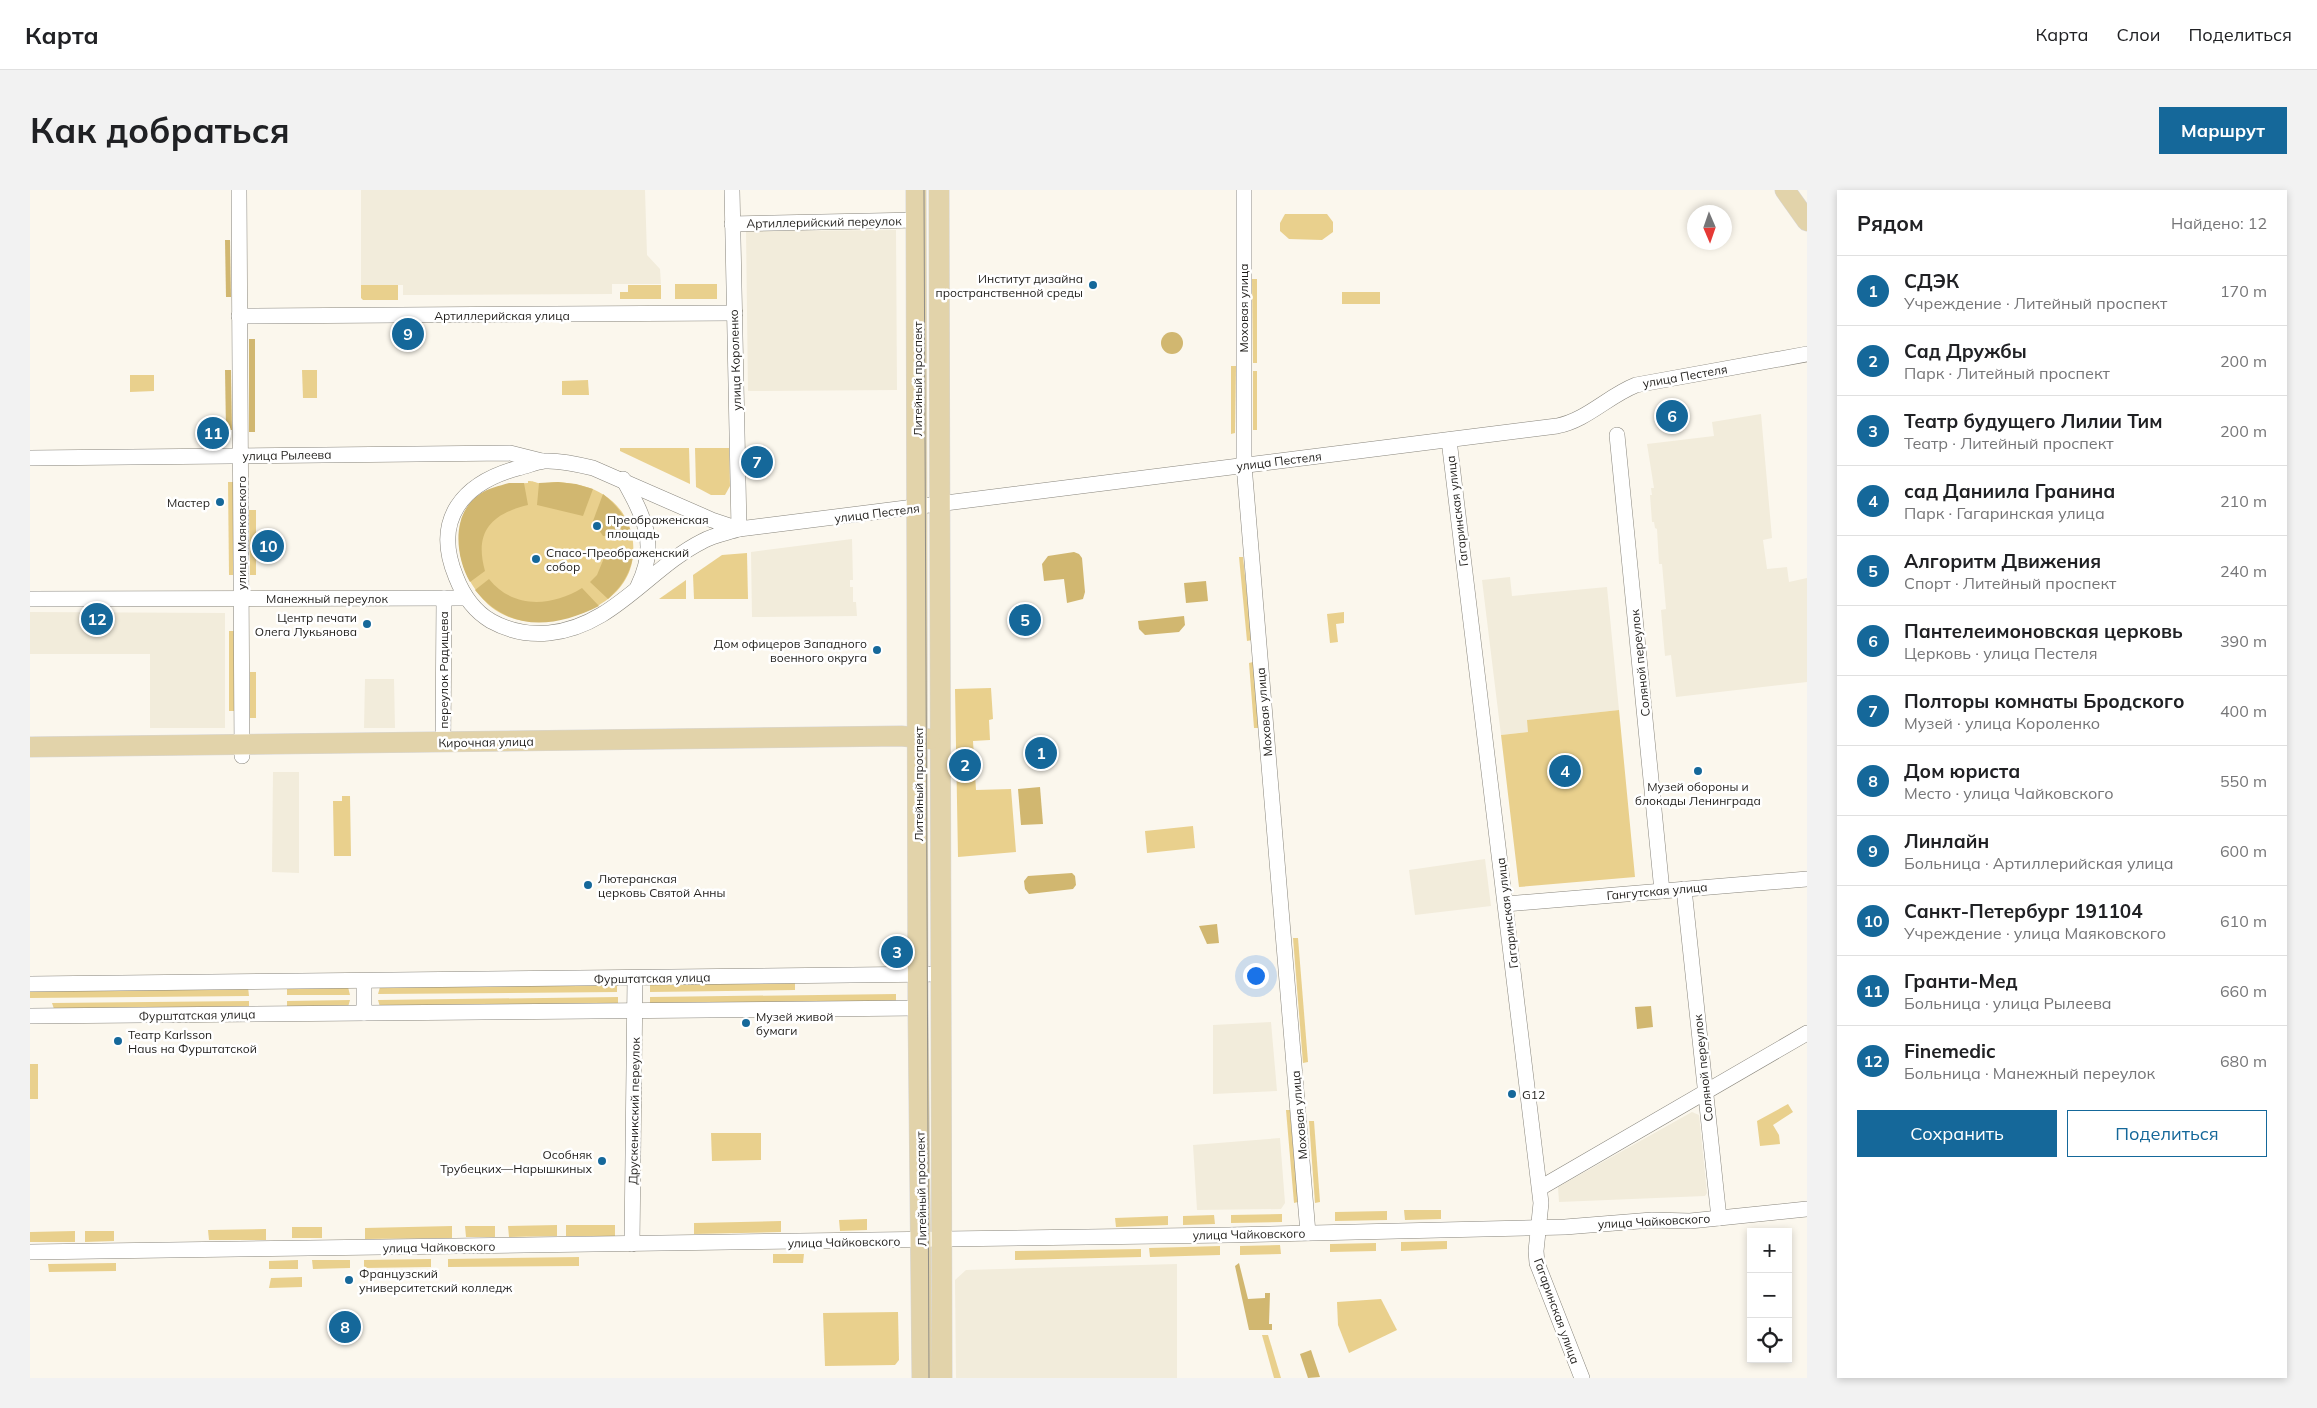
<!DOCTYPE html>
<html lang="ru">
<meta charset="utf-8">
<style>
:root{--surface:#fff;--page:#f2f2f2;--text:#202124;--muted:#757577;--line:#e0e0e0;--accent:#15689a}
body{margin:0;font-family:Mulish,sans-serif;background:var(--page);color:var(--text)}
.controls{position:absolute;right:15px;bottom:15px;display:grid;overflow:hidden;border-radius:0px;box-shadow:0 2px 8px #0003}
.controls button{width:45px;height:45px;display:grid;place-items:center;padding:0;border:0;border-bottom:1px solid var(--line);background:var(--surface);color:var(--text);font:25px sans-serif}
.compass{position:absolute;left:1657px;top:15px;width:45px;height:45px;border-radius:50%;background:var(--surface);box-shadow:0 2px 8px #0003;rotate:178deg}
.you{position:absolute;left:1225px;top:785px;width:18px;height:18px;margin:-12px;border:4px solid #fff;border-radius:50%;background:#1a73e8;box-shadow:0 0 0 8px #1a73e833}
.badge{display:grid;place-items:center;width:32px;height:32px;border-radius:50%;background:var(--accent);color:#fff;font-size:16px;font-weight:700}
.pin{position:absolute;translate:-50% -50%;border:2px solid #fff;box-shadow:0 1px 5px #0006}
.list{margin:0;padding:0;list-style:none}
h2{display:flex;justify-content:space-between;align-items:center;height:65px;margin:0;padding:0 20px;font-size:21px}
h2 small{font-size:16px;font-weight:400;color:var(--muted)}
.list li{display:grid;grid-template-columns:32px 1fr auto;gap:15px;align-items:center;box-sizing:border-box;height:70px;padding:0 20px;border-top:1px solid var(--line)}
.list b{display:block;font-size:19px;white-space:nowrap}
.list p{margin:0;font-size:16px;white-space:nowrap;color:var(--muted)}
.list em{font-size:16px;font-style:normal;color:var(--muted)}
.actions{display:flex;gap:10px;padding:15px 20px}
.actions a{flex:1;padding:11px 0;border:1px solid var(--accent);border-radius:0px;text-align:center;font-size:18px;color:var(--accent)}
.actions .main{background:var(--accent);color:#fff}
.icon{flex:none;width:28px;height:28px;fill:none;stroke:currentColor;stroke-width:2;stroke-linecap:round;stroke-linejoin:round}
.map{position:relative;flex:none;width:1777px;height:1188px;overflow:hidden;border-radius:0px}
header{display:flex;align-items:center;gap:30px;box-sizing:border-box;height:70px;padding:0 25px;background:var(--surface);border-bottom:1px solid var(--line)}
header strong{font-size:24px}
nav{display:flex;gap:28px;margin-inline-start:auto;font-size:18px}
.intro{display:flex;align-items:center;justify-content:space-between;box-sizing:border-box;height:120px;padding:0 30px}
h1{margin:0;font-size:35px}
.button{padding:12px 22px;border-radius:0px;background:var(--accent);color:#fff;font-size:18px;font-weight:700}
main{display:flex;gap:30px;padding:0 30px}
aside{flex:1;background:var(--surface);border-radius:0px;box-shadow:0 2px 8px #0003}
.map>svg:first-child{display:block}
.built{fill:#f2ecdb}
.green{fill:#e9d08d}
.forest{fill:#d1b770}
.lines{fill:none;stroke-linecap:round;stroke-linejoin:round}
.minor-casing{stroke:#88857c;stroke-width:16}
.major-casing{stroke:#d7d6d6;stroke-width:21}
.minor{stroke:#fff;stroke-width:15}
.major{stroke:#e2d3aa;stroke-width:20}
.tram{stroke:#908d86;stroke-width:1}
.poi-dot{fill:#15689a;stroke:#fff;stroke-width:2}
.labels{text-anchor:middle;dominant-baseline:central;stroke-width:5;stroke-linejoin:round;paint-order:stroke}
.street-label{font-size:12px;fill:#201e1b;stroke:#fff}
.poi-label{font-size:12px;fill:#201e1b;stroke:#fff;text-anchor:start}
</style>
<header>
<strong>Карта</strong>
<nav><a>Карта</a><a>Слои</a><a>Поделиться</a></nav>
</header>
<div class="intro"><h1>Как добраться</h1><a class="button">Маршрут</a></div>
<main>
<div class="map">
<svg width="1777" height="1188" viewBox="0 0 1777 1188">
<rect width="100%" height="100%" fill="#fbf7ed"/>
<g class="built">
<path d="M 331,0 L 615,0 L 617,65 L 630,79 L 631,94 L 582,94 L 582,104 L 385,105 L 373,105 L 373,95 L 331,95 Z"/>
<path d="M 866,40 L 867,200 L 718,201 L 716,41 Z"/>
<path d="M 1731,224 L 1742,348 L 1733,350 L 1737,379 L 1757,377 L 1759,392 L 1777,388 L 1777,492 L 1646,507 L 1641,465 L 1635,466 L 1631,420 L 1636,419 L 1632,374 L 1629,374 L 1627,339 L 1625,338 L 1624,332 L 1622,332 L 1620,305 L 1622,305 L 1621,298 L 1624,298 L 1617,254 L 1684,246 L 1682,232 Z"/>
<path d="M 822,349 L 823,390 L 820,390 L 820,397 L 823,397 L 823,412 L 826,412 L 827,426 L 722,427 L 721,362 Z"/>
<path d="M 1480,387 L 1482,406 L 1577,397 L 1589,520 L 1498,530 L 1499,542 L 1471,545 L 1452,390 Z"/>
<path d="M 0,422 L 195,423 L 195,538 L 120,538 L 120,464 L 0,464 Z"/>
<path d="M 335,489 L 364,489 L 365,538 L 334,538 Z"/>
<path d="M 243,582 L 269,582 L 269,683 L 242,682 Z"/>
<path d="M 1455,669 L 1461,716 L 1385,725 L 1379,680 Z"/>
<path d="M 1241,832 L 1247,901 L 1183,904 L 1183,835 Z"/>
<path d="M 1662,922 L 1669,925 L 1677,1003 L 1675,1006 L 1529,1012 L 1528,997 Z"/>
<path d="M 1250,948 L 1255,1013 L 1251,1019 L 1167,1020 L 1163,955 Z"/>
<path d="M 1147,1074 L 1147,1188 L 926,1188 L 925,1090 L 936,1080 Z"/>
</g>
<g class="green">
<path d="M 1255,24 L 1297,24 L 1303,32 L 1303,42 L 1292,50 L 1259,49 L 1250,41 L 1250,33 Z"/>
<path d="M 1222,89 L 1227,89 L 1227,173 L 1223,173 Z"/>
<rect x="645" y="94" width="42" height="15"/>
<path d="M 331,95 L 368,95 L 368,110 L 333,110 L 331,108 Z"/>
<path d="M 598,95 L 631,95 L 631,109 L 590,109 L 590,102 L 598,102 Z"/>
<rect x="1312" y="102" width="38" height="12"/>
<path d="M 1201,176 L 1206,176 L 1205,243 L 1201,244 Z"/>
<path d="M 272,180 L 287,180 L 287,208 L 273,208 Z"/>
<rect x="1223" y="181" width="4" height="59"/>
<path d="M 100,185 L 124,185 L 124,201 L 100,202 Z"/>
<path d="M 558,190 L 559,205 L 532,205 L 532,191 Z"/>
<path d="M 590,258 L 659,258 L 660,294 L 590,261 Z"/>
<path d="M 665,258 L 699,258 L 700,296 L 695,305 L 681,305 L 666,297 Z"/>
<path d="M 498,291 C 503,291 505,292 508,293 C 513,294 521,292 527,292 C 542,293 561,296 574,305 C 590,315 601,332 603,352 C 608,403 560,427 516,431 C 492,434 468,427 452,408 C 431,383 425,358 432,327 C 458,303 460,294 498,293 Z"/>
<path d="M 198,292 L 203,292 L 204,385 L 199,385 Z"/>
<path d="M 219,320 L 226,320 L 226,385 L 220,385 Z"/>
<path d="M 717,363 L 718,409 L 664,409 L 663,385 L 692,365 Z"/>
<path d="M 1209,367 L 1213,367 L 1222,450 L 1217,451 Z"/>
<path d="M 656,390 L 656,409 L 629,409 Z"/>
<path d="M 1314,422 L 1314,433 L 1306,434 L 1308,452 L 1300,453 L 1297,424 Z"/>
<rect x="199" y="441" width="5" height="80"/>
<path d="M 1223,472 L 1229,538 L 1224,538 L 1219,473 Z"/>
<rect x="220" y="482" width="6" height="46"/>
<path d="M 961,498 L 963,529 L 959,530 L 960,550 L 943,551 L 946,600 L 981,599 L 986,662 L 928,667 L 925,499 Z"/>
<path d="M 1589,520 L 1605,687 L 1489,697 L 1471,545 L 1498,542 L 1497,530 Z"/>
<path d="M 312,606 L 320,606 L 321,666 L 304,666 L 303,611 L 312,611 Z"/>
<path d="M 1163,636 L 1165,658 L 1117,663 L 1115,641 Z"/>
<path d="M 1263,748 L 1268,748 L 1278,872 L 1273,873 Z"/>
<path d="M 765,791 L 765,800 L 620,802 L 620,793 Z"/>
<path d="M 587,793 L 587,802 L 348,804 L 350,797 Z"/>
<path d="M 257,796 L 318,797 L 320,805 L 257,805 Z"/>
<path d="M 218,797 L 219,806 L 0,808 L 0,799 Z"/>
<path d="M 866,804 L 866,813 L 620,816 L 620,807 Z"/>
<path d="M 588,807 L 588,816 L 350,817 L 348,810 Z"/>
<path d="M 320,810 L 318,817 L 257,819 L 257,811 Z"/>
<path d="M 219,811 L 219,820 L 25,822 L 22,813 Z"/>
<rect x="0" y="874" width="8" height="35"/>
<path d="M 1758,914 L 1763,922 L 1743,935 L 1749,945 L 1750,954 L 1730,956 L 1727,931 Z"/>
<path d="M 1256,920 L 1260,920 L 1268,1012 L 1264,1013 Z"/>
<path d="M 1279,931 L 1284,931 L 1290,1012 L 1285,1013 Z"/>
<path d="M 681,943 L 731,943 L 731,970 L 682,971 Z"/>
<path d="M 1374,1020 L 1411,1020 L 1411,1029 L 1375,1030 Z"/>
<path d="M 1357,1021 L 1357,1030 L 1305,1031 L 1305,1022 Z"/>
<path d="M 1252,1024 L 1252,1032 L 1201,1033 L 1201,1025 Z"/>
<path d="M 1184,1025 L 1185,1034 L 1153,1035 L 1153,1026 Z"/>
<path d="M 1138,1026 L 1138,1035 L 1086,1037 L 1085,1028 Z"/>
<path d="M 837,1029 L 837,1040 L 810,1041 L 809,1030 Z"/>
<path d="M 751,1031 L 751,1042 L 664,1044 L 664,1033 Z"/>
<path d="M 527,1035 L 527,1046 L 479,1047 L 478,1036 Z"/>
<rect x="536" y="1035" width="49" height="11"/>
<path d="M 422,1036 L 422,1048 L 335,1049 L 335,1038 Z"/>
<path d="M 435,1036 L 465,1036 L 465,1047 L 436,1047 Z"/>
<rect x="262" y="1037" width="30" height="11"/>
<path d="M 236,1039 L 236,1050 L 179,1050 L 178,1040 Z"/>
<path d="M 45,1041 L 45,1052 L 0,1052 L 0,1042 Z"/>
<path d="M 55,1041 L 84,1041 L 84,1051 L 55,1052 Z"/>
<path d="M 1417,1051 L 1417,1059 L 1371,1061 L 1371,1052 Z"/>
<path d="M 1346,1053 L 1346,1061 L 1300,1062 L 1300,1054 Z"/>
<path d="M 1250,1055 L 1251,1064 L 1210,1065 L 1210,1056 Z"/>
<path d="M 1190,1056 L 1190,1065 L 1120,1067 L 1119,1058 Z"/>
<path d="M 1111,1059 L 1111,1067 L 985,1070 L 985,1061 Z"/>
<path d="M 743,1064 L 774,1064 L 773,1073 L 743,1073 Z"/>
<path d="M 549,1067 L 549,1076 L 418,1077 L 418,1069 Z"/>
<path d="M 401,1069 L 401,1077 L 334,1078 L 334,1070 Z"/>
<path d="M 268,1070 L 268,1079 L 239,1079 L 239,1071 Z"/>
<path d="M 282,1070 L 320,1070 L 320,1078 L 283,1079 Z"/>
<path d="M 86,1073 L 86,1081 L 19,1082 L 18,1074 Z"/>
<path d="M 272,1087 L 272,1097 L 239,1098 L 241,1088 Z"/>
<path d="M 1351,1109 L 1367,1140 L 1319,1163 L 1308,1135 L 1307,1112 Z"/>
<path d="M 868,1122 L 869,1170 L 865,1175 L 795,1176 L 793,1123 Z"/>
<path d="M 1232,1145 L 1238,1145 L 1251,1188 L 1244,1188 Z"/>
</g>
<g class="forest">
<path d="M 195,50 L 200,50 L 201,107 L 196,107 Z"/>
<circle cx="1142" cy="153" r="11"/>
<rect x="219" y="149" width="6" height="93"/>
<path d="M 195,180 L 201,180 L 202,240 L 196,240 Z"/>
<path d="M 528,292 L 546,294 L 563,299 L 553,326 L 507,315 L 509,293 Z"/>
<path d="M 479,293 L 494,293 L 498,315 C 461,324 444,342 455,381 L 440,392 C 425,366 421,323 450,304 C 458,298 469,296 479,293 Z"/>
<path d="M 573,304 C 588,316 595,326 602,344 L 573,346 L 563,331 Z"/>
<path d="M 1044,362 L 1049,364 L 1052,368 L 1055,402 L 1053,409 L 1037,413 L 1034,389 L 1014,391 L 1012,374 L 1018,366 Z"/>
<path d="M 603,367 C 599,386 591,397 578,409 L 560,392 L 567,385 L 574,368 Z"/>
<path d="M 459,389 C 483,419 521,417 552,398 L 569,416 C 523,439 479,442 445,400 Z"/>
<path d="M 1176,391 L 1178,411 L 1156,413 L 1154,393 Z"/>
<path d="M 1154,426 L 1155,435 L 1149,442 L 1115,445 L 1109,439 L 1108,431 Z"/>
<path d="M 1010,597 L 1013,634 L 991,635 L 988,599 Z"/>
<path d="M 1042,683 L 1045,686 L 1046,695 L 1043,699 L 999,704 L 995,699 L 994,691 L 998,686 Z"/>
<path d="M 1187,734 L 1189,753 L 1177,754 L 1169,736 Z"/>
<path d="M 1621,816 L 1623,837 L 1607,839 L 1605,817 Z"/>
<path d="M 1209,1073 L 1218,1109 L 1235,1108 L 1235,1103 L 1240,1103 L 1239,1134 L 1242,1134 L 1242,1140 L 1219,1140 L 1205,1076 Z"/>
<path d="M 1281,1160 L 1290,1187 L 1278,1188 L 1270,1164 Z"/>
</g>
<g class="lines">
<g class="minor-casing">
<g id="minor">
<path d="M 209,0 L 212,566"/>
<path d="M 702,0 L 709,339"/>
<path d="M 1214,0 L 1214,275 L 1278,1043"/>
<path d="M 702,34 L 887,30"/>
<path d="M 209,126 L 705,123"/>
<path d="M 1587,245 L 1632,701"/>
<path d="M 1419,250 L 1511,1013 L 1506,1061 L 1507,1073 L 1552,1188"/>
<path d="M 0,268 L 480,263 L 512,271"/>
<path d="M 593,289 C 614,327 629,354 608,396"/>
<path d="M 709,339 L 682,330 L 563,278 C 547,274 530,270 514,271 C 506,272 497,276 488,278 C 433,293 402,329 426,387 C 433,405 444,421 461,431 C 479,441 499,445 519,443 C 583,437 619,378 673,351 C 684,345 697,343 709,339 L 1527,236 C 1557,230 1578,206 1606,195 L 1777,164"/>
<path d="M 0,409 L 436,408"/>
<path d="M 413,553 L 414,408"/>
<path d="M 1654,699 L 1689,1028"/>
<path d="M 1476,714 L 1777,689"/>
<path d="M 334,791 L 334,823"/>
<path d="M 0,794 L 911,784"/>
<path d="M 0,826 L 888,818"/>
<path d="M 1510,998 L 1777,843"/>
<path d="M 602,1054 L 605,788"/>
<path d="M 0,1062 L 1199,1045 L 1535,1037 L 1622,1030 L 1660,1031 L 1777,1019"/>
</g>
</g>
<g class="major-casing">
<g id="major">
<path d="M 886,0 L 888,818 L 892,1188"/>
<path d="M 909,0 L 912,1188"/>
<path d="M 1755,0 L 1777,31"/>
<path d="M 0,557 L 871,546 L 900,549"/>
</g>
</g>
<use href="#minor" class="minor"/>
<use href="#major" class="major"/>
<path class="tram" d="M 894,0 L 899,1188"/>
</g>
<g class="poi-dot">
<circle cx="1063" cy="95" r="5"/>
<circle cx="190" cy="312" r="5"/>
<circle cx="567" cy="336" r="5"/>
<circle cx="506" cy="369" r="5"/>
<circle cx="337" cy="434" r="5"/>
<circle cx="847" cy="460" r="5"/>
<circle cx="1668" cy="581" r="5"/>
<circle cx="558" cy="695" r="5"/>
<circle cx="716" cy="833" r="5"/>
<circle cx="88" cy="851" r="5"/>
<circle cx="1482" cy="904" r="5"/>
<circle cx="572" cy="971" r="5"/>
<circle cx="319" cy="1090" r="5"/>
</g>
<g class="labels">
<g class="street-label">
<text transform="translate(794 32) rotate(-1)">Артиллерийский переулок</text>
<text transform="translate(1213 118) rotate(-90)">Моховая улица</text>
<text x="472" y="125">Артиллерийская улица</text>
<text transform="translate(705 170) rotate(-92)">улица Короленко</text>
<text transform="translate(1655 186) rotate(-10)">улица Пестеля</text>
<text transform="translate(887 189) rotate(-90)">Литейный проспект</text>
<text transform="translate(257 265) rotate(-1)">улица Рылеева</text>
<text transform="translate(1249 271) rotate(-7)">улица Пестеля</text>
<text transform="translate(1427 321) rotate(-97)">Гагаринская улица</text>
<text transform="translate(847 323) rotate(-7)">улица Пестеля</text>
<text transform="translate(211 343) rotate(-90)">улица Маяковского</text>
<text x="297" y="408">Манежный переулок</text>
<text transform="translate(1610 473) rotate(-96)">Соляной переулок</text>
<text transform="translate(413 480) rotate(-90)">переулок Радищева</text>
<text transform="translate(1234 522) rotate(-95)">Моховая улица</text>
<text transform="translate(456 552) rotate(-1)">Кирочная улица</text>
<text transform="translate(888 594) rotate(-90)">Литейный проспект</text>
<text transform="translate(1627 701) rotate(-5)">Гангутская улица</text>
<text transform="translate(1477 723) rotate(-97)">Гагаринская улица</text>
<text transform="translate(622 788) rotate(-1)">Фурштатская улица</text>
<text transform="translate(167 825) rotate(-1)">Фурштатская улица</text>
<text transform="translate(1673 878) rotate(-96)">Соляной переулок</text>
<text transform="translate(604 921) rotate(-89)">Друскеникский переулок</text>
<text transform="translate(1269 925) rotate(-95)">Моховая улица</text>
<text transform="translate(891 999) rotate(-91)">Литейный проспект</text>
<text transform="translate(1624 1031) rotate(-3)">улица Чайковского</text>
<text transform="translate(1219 1044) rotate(-1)">улица Чайковского</text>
<text transform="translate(814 1052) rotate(-1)">улица Чайковского</text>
<text transform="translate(409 1057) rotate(-1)">улица Чайковского</text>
<text transform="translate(1527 1121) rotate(70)">Гагаринская улица</text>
</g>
<g class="poi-label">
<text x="1053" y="88" text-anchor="end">Институт дизайна<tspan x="1053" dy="14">пространственной среды</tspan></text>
<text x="180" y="312" text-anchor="end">Мастер</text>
<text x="577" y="329">Преображенская<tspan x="577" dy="14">площадь</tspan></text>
<text x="516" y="362">Спасо-Преображенский<tspan x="516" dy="14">собор</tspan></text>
<text x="327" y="427" text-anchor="end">Центр печати<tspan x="327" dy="14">Олега Лукьянова</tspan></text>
<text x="837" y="453" text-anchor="end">Дом офицеров Западного<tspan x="837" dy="14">военного округа</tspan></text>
<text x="1668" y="596" text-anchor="middle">Музей обороны и<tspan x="1668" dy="14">блокады Ленинграда</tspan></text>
<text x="568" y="688">Лютеранская<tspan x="568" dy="14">церковь Святой Анны</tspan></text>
<text x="726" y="826">Музей живой<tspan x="726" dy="14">бумаги</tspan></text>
<text x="98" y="844">Театр Karlsson<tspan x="98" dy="14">Haus на Фурштатской</tspan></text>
<text x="1492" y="904">G12</text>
<text x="562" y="964" text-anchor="end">Особняк<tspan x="562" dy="14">Трубецких—Нарышкиных</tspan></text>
<text x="329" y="1083">Французский<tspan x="329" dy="14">университетский колледж</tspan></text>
</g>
</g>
</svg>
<div class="controls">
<button>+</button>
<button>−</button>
<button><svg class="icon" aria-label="locate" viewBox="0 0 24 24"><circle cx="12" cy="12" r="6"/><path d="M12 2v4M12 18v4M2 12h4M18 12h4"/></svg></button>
</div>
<svg class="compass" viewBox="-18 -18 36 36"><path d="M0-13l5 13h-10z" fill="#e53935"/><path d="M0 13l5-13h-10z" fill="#757577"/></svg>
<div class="you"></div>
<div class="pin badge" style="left:1011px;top:563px">1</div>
<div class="pin badge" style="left:935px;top:575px">2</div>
<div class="pin badge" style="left:867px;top:762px">3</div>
<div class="pin badge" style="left:1535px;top:581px">4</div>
<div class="pin badge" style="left:995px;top:430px">5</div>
<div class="pin badge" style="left:1642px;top:226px">6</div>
<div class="pin badge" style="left:727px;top:272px">7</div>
<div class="pin badge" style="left:315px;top:1137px">8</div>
<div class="pin badge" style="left:378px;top:144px">9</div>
<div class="pin badge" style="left:238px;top:356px">10</div>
<div class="pin badge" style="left:183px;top:243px">11</div>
<div class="pin badge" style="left:67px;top:429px">12</div>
</div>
<aside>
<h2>Рядом<small>Найдено: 12</small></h2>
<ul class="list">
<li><span class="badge">1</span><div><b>СДЭК</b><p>Учреждение · Литейный проспект</p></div><em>170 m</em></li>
<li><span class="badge">2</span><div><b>Сад Дружбы</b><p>Парк · Литейный проспект</p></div><em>200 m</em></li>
<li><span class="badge">3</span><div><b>Театр будущего Лилии Тим</b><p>Театр · Литейный проспект</p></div><em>200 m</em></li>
<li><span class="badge">4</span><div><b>сад Даниила Гранина</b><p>Парк · Гагаринская улица</p></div><em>210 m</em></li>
<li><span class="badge">5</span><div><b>Алгоритм Движения</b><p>Спорт · Литейный проспект</p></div><em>240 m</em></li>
<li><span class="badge">6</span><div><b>Пантелеимоновская церковь</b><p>Церковь · улица Пестеля</p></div><em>390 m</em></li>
<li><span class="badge">7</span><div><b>Полторы комнаты Бродского</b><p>Музей · улица Короленко</p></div><em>400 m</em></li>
<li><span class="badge">8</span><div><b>Дом юриста</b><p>Место · улица Чайковского</p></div><em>550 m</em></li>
<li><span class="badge">9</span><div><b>Линлайн</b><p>Больница · Артиллерийская улица</p></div><em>600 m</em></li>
<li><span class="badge">10</span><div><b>Санкт-Петербург 191104</b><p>Учреждение · улица Маяковского</p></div><em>610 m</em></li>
<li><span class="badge">11</span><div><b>Гранти-Мед</b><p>Больница · улица Рылеева</p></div><em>660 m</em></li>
<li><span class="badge">12</span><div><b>Finemedic</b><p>Больница · Манежный переулок</p></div><em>680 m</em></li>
</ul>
<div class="actions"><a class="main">Сохранить</a><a>Поделиться</a></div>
</aside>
</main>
